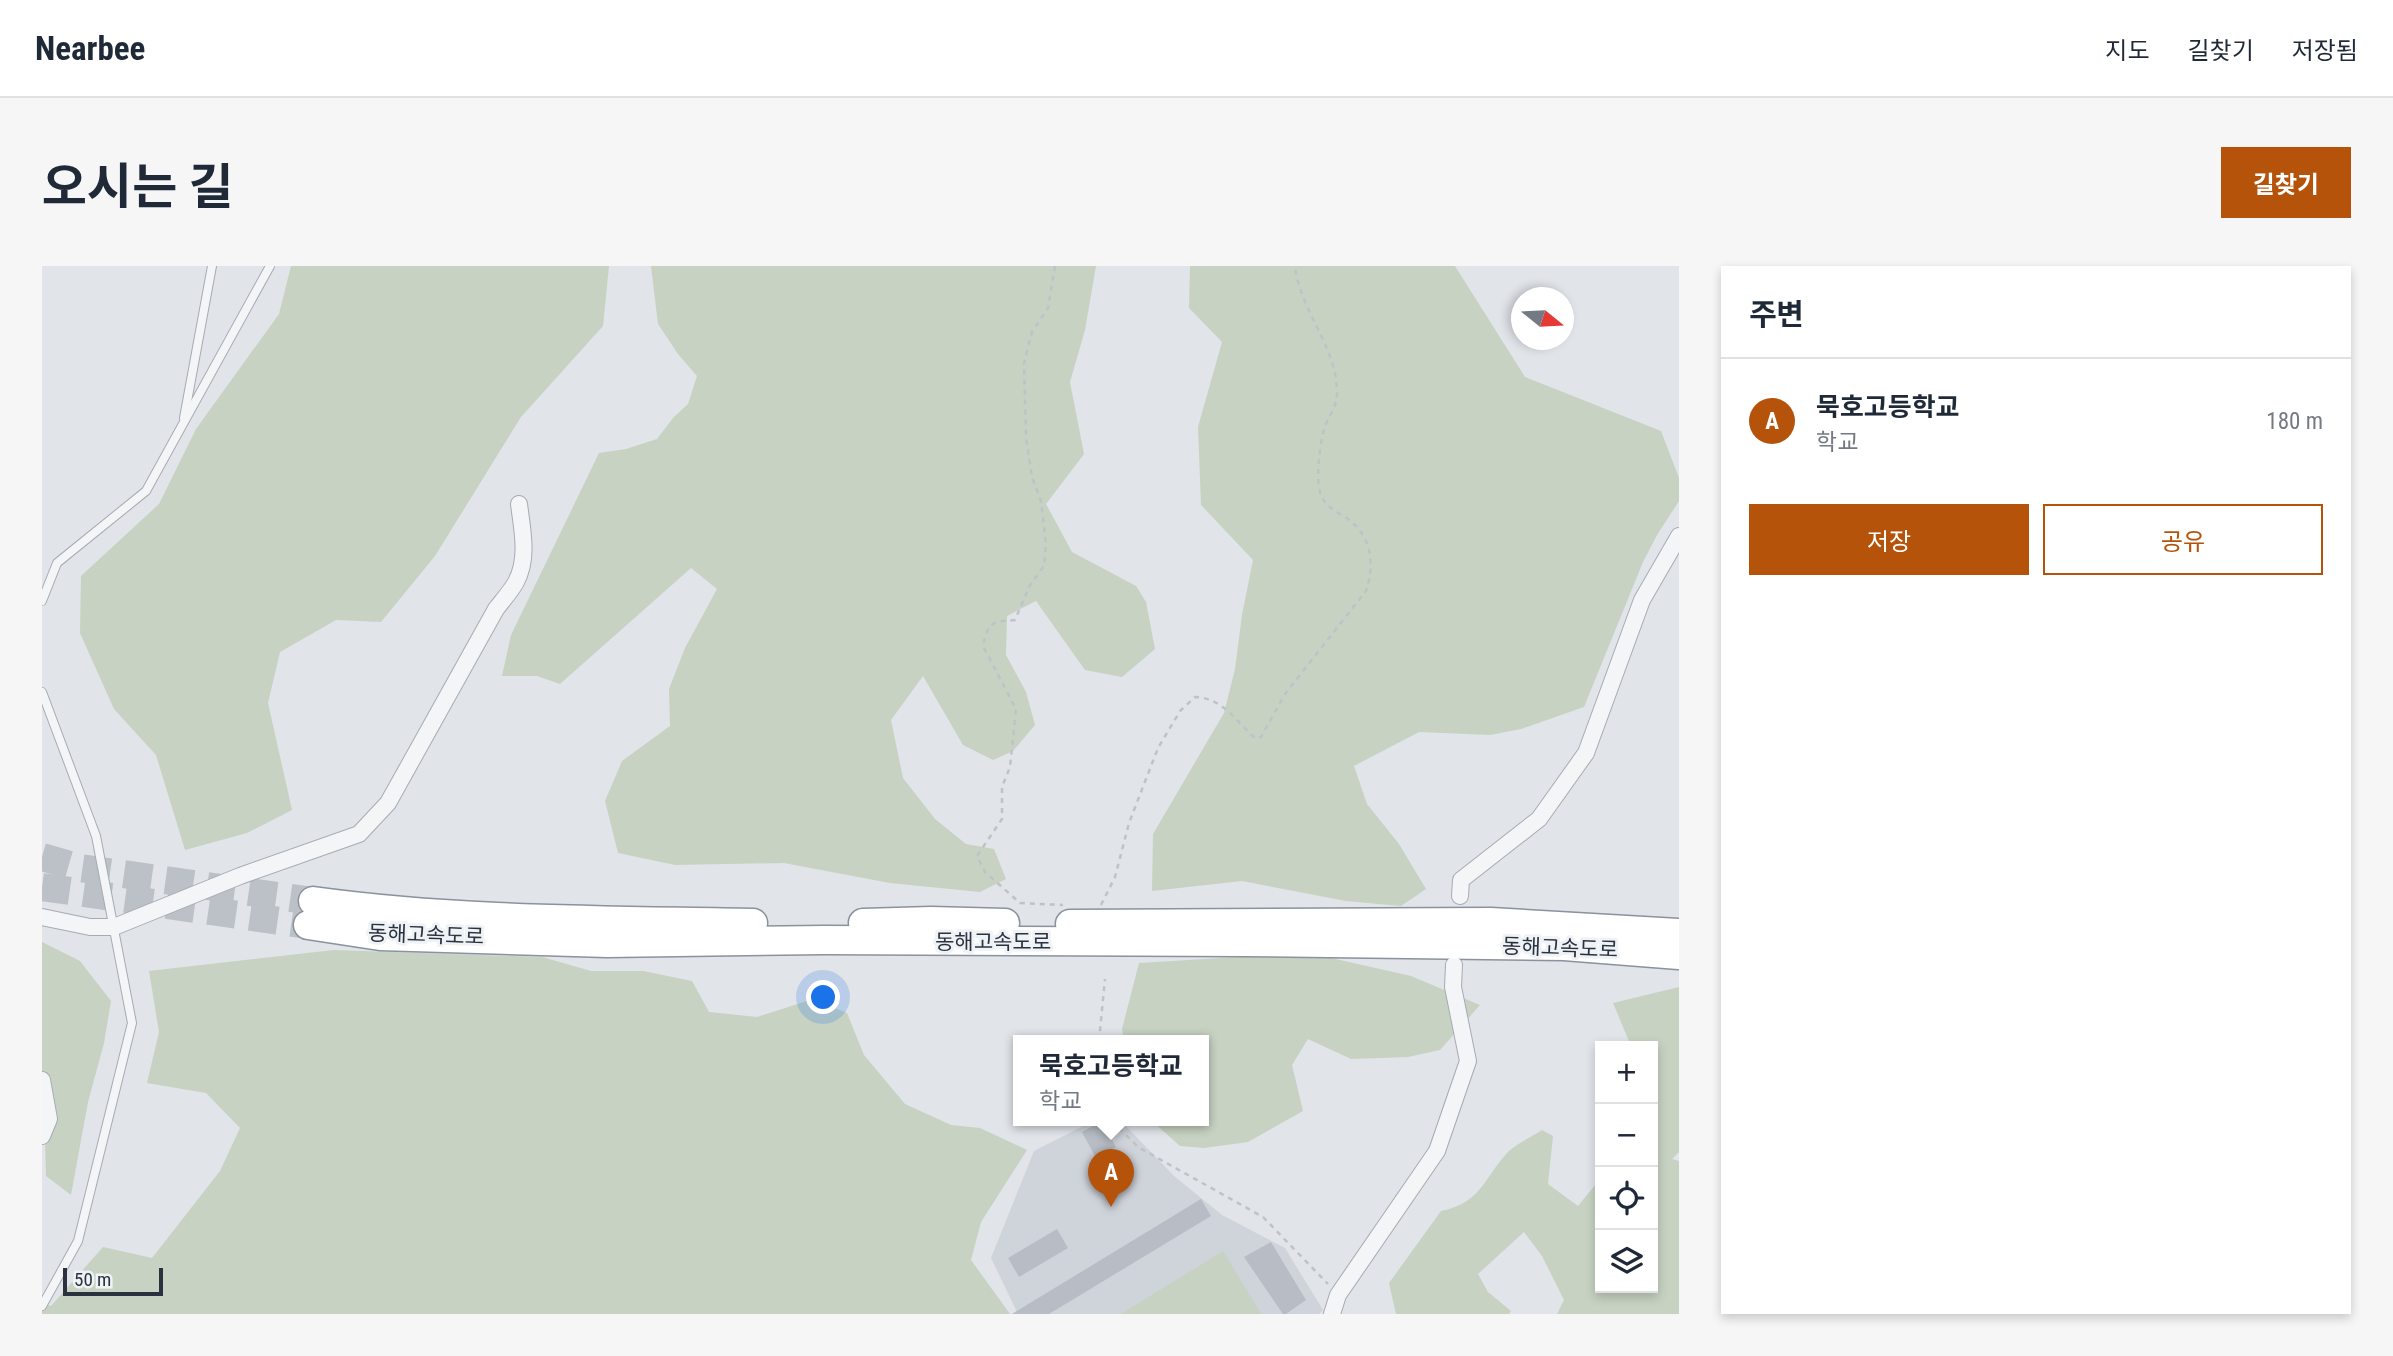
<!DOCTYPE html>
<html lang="ko">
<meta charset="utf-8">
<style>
:root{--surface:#fff;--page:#f6f6f7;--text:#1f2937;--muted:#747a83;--line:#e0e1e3;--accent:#b45309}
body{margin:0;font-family:"Roboto Condensed","Noto Sans KR",sans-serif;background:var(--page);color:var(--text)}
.controls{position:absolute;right:21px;bottom:21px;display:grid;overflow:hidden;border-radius:0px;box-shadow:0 4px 10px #0003}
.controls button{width:63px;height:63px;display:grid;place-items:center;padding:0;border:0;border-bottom:2px solid var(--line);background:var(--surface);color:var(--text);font:35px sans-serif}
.compass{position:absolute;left:1469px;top:21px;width:63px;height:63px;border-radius:50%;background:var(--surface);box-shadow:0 4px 10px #0003;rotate:108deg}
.scale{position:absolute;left:21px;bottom:18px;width:100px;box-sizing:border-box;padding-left:7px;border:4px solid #2a323f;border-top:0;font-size:19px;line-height:24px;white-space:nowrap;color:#2a323f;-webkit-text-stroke:5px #f0f3f6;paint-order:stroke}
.you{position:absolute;left:782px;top:732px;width:24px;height:24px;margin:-18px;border:5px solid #fff;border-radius:50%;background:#1a73e8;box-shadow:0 0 0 10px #1a73e833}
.badge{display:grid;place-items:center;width:46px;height:46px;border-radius:50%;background:var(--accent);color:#fff;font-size:23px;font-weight:700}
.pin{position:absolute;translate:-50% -58px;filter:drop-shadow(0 2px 4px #0008)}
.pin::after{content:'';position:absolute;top:37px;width:24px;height:21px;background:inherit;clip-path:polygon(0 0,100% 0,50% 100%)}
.popup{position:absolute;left:971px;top:769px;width:196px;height:91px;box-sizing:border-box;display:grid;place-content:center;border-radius:0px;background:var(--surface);filter:drop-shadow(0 2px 5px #0005);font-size:23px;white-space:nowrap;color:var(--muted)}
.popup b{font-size:26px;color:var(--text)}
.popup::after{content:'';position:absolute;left:50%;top:100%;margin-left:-14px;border:14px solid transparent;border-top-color:var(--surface)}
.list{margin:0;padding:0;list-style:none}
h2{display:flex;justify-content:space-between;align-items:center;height:91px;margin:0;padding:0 28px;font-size:30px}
h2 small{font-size:23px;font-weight:400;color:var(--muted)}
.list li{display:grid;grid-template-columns:46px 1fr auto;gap:21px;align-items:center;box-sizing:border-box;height:126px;padding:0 28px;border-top:2px solid var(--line)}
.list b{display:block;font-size:26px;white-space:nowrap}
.list p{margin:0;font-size:23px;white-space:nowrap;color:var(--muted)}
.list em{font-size:23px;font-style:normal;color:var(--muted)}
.actions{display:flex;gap:14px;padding:21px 28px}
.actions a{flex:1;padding:16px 0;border:2px solid var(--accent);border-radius:0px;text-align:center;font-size:24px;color:var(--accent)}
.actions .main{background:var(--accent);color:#fff}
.icon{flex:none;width:38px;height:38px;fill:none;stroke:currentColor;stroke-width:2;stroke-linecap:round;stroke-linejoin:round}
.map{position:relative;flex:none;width:1637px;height:1048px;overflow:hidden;border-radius:0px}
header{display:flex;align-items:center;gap:42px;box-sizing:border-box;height:98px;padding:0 35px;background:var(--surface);border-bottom:2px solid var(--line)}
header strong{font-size:33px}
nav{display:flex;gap:38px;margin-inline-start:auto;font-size:24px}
.intro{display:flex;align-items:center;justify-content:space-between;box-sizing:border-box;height:168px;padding:0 42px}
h1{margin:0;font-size:49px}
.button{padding:18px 32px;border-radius:0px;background:var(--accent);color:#fff;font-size:24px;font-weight:700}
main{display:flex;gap:42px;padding:0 42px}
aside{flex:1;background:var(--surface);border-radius:0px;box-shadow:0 4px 10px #0003}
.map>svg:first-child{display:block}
.built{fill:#cfd3da}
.green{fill:#c7d2c2}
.building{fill:#b8bdc5}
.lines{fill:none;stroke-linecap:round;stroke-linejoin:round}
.motorway-tunnel{stroke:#bcc0c7;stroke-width:28;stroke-dasharray:28 14;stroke-linecap:butt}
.service-casing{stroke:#a6abb3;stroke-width:10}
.minor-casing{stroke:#a6abb3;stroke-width:18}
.motorway-casing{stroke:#89929e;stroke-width:31}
.path{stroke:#bfc2c7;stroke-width:2.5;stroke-dasharray:5 5;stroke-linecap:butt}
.service{stroke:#f3f5f7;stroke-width:8}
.minor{stroke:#f3f5f7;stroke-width:16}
.motorway{stroke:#fff;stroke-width:28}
.labels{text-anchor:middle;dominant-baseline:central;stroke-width:6;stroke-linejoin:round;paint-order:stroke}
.street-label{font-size:21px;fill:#2a323f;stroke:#f0f3f6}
</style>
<header>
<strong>Nearbee</strong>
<nav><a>지도</a><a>길찾기</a><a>저장됨</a></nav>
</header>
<div class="intro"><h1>오시는 길</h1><a class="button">길찾기</a></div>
<main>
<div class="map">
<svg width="1637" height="1048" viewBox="0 0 1637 1048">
<rect width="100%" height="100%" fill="#e1e4e9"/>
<path class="built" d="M 1051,855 L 1079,855 L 1132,910 L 1180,949 L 1243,982 L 1281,1044 L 1277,1048 L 976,1048 L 949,992 L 992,885 Z"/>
<g class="green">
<path d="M 249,0 L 567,0 L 561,60 L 479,151 L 393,290 L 339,356 L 294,354 L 238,386 L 226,437 L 250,544 L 205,567 L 143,584 L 114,489 L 72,443 L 38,367 L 39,310 L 117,238 L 154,163 L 237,48 Z"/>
<path d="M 609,0 L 1054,0 L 1043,64 L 1028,116 L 1042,188 L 1004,238 L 1030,286 L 1094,320 L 1104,336 L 1113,383 L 1080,411 L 1043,404 L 994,335 L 965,350 L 964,389 L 984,426 L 993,459 L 971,485 L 951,494 L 921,479 L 881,410 L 849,454 L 861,512 L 893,553 L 924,578 L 952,583 L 964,613 L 938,626 L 848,617 L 742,597 L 633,599 L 576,587 L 563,535 L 580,495 L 628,460 L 627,423 L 643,382 L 675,323 L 649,302 L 518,418 L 495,410 L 460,410 L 469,369 L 557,187 L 584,183 L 615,173 L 631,152 L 646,138 L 655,110 L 636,88 L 616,58 Z"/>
<path d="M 1148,0 L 1413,0 L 1483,111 L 1619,165 L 1637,212 L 1637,235 L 1615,269 L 1601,296 L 1542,441 L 1479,463 L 1448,469 L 1377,466 L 1312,500 L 1325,538 L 1357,578 L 1384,623 L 1359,640 L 1304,635 L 1200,615 L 1110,625 L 1111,568 L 1182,447 L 1193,403 L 1200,349 L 1211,294 L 1159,239 L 1156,161 L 1180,76 L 1147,42 Z"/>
<path d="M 0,676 L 38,695 L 69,735 L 62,777 L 46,836 L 29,929 L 4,910 L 3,872 L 0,853 Z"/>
<path d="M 292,684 L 500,691 L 549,705 L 601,705 L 650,715 L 667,746 L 715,751 L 771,733 L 805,747 L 822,789 L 863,838 L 909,859 L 938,862 L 985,884 L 939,956 L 929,994 L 968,1048 L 0,1048 L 0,1037 L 9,1040 L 61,981 L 110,992 L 178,905 L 198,862 L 164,827 L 105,817 L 117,766 L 107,705 Z"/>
<path d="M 1195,691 L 1289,692 L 1369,710 L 1438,739 L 1398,784 L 1366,791 L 1309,793 L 1266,773 L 1250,799 L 1261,845 L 1206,876 L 1162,882 L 1138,880 L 1110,855 L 1162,855 L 1162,775 L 1082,775 L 1080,763 L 1097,697 Z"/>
<path d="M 1637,721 L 1637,886 L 1630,893 L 1637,895 L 1637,1048 L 1515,1048 L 1522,1034 L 1500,990 L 1482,966 L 1436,1008 L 1446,1026 L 1469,1045 L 1467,1048 L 1354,1048 L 1347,1017 L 1399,945 C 1441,936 1441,912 1467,885 C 1476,877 1489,871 1500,864 L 1511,870 L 1506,918 L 1536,940 L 1558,913 L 1558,1022 L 1611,1022 L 1611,780 L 1589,780 L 1571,737 Z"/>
<path d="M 1181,985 L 1219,1048 L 1079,1048 Z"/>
</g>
<g class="building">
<path d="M 1060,855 L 1074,881 L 1054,892 L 1040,866 Z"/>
<path d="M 1159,933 L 1169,950 L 1007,1048 L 970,1048 Z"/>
<path d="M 1015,963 L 1026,982 L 977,1011 L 966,992 Z"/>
<path d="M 1229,976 L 1264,1034 L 1244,1048 L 1241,1048 L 1202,991 Z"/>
</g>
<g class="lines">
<g class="motorway-tunnel">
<path d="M 0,591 L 38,602 L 271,635"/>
<path d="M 0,621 L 266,659"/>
</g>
<g class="service-casing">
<g id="service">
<path d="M 142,152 L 170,0"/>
<path d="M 0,335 L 15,297 L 104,225 L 228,0"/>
<path d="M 0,426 L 54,570 L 90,757 L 36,975 L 0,1040"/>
</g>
</g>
<g class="minor-casing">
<g id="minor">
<path d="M 1418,630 L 1419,614 L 1497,553 L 1544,487 L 1600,334 L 1637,270"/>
<path d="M 0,651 L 48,661 L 72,661 L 198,610 L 317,568 L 346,537 L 454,343 C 461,334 469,325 474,316 C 487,292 480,263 477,238"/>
<path d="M 0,814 L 7,853 L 0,870"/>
<path d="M 1290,1048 L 1296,1029 L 1395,885 L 1426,795 L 1411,721 L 1412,699"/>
</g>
</g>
<g class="motorway-casing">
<g id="motorway">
<path d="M 271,635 C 417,655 563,654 711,657"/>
<path d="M 821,657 L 889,655 L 963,657"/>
<path d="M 1028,658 L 1449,656 L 1637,667"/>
<path d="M 266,659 L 338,670 L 565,677 L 783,674 L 1204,676 L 1522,680 L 1637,689"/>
</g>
</g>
<g class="path">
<path d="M 1013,0 L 1006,42 L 990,66 L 982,97 L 984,171 L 990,211 L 999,235 L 1004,278 L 1002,300 L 988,319 L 973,354 C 949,356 946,356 941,380 L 974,443 L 968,501 L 960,521 L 960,553 L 935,590 L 943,606 L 978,637 L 1021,639"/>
<path d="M 1059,639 L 1073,611 L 1087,557 L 1116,482 L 1138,445 L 1153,431 C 1181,432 1194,455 1213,472 L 1219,471 L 1243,428 L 1324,325 C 1333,298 1330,271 1306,253 C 1296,246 1283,241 1279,229 C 1273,215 1278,174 1283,160 C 1289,147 1295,140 1295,125 C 1294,79 1258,45 1253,0"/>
<path d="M 1057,775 L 1063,713"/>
<path d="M 1070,855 L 1096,881 L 1221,951 L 1286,1018"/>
</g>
<use href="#service" class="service"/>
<use href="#minor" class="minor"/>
<use href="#motorway" class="motorway"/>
</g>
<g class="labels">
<g class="street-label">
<text transform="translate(384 669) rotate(2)">동해고속도로</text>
<text x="951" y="676">동해고속도로</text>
<text transform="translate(1518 682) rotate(2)">동해고속도로</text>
</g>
</g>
</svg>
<div class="controls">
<button>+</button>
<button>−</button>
<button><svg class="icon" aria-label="locate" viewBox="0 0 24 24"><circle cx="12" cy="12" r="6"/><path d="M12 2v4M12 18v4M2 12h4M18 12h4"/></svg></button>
<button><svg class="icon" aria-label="layers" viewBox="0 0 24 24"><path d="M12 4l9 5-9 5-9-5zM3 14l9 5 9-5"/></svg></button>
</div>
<svg class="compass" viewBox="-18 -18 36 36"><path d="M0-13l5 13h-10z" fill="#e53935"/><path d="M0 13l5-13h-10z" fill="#747a83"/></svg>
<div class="scale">50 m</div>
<div class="you"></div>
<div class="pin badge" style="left:1069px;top:941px">A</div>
<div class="popup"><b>묵호고등학교</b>학교</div>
</div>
<aside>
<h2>주변<small></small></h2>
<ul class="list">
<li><span class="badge">A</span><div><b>묵호고등학교</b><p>학교</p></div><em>180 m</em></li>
</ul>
<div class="actions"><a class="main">저장</a><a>공유</a></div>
</aside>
</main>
